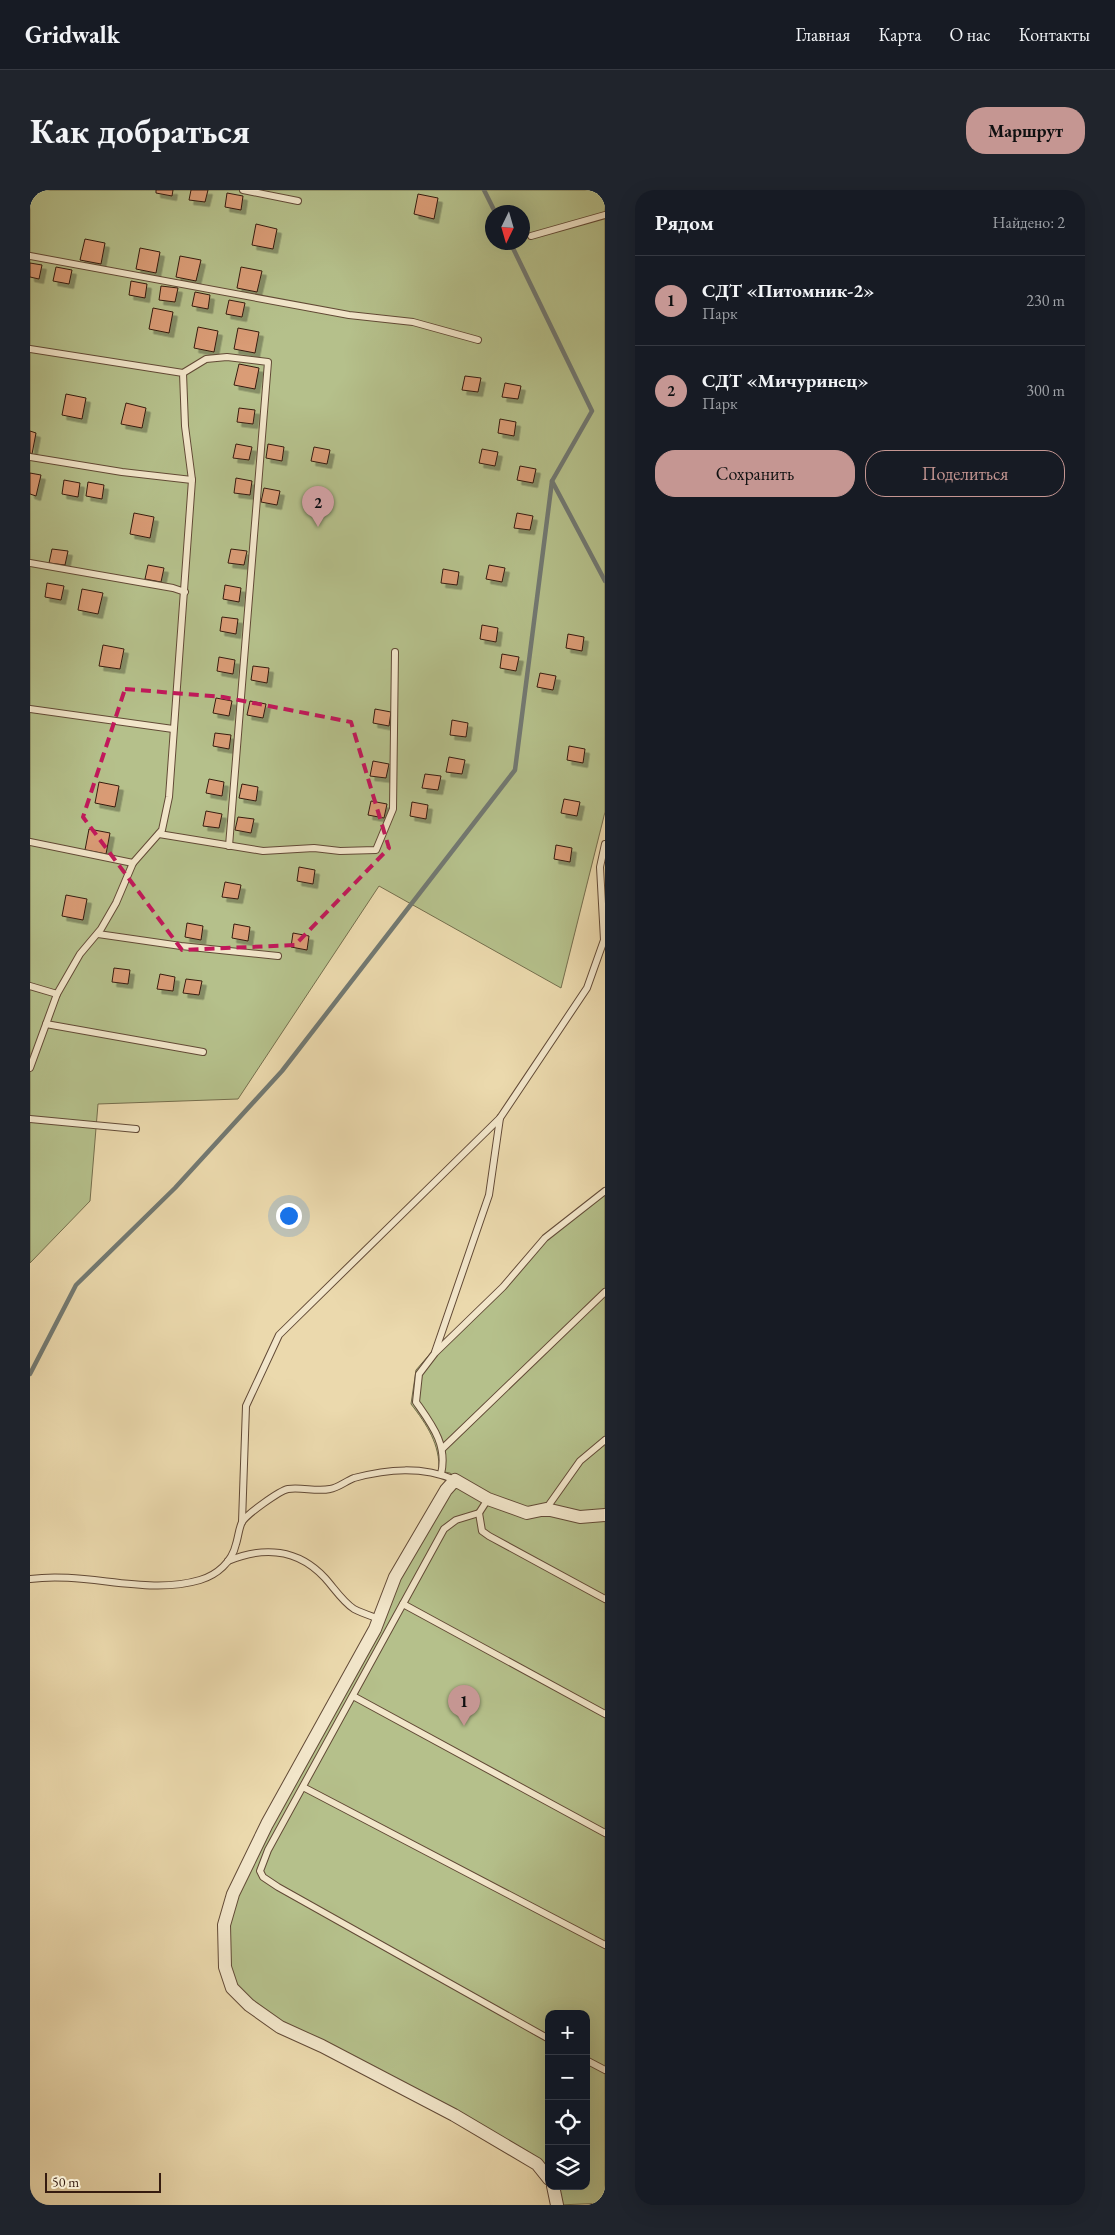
<!DOCTYPE html>
<html lang="ru">
<meta charset="utf-8">
<style>
:root{--surface:#171b24;--page:#20242c;--text:#f1f3f6;--muted:#9ea1a6;--line:#363941;--accent:#c59692}
body{margin:0;font-family:"EB Garamond",serif;background:var(--page);color:var(--text)}
.controls{position:absolute;right:15px;bottom:15px;display:grid;overflow:hidden;border-radius:10px;box-shadow:0 5px 20px #0002}
.controls button{width:45px;height:45px;display:grid;place-items:center;padding:0;border:0;border-bottom:1px solid var(--line);background:var(--surface);color:var(--text);font:25px sans-serif}
.compass{position:absolute;left:455px;top:15px;width:45px;height:45px;border-radius:50%;background:var(--surface);box-shadow:0 5px 20px #0002;rotate:185deg}
.scale{position:absolute;left:15px;bottom:12px;width:116px;box-sizing:border-box;padding-left:5px;border:2px solid #351b0f;border-top:0;font-size:14px;line-height:18px;white-space:nowrap;color:#351b0f;-webkit-text-stroke:4px #f2e6ca;paint-order:stroke}
.you{position:absolute;left:258px;top:1025px;width:18px;height:18px;margin:-12px;border:4px solid #fff;border-radius:50%;background:#1a73e8;box-shadow:0 0 0 8px #1a73e833}
.badge{display:grid;place-items:center;width:32px;height:32px;border-radius:50%;background:var(--accent);color:#111;font-size:16px;font-weight:700}
.pin{position:absolute;translate:-50% -41px;filter:drop-shadow(0 1px 2px #0008)}
.pin::after{content:'';position:absolute;top:26px;width:18px;height:15px;background:inherit;clip-path:polygon(0 0,100% 0,50% 100%)}
.list{margin:0;padding:0;list-style:none}
h2{display:flex;justify-content:space-between;align-items:center;height:65px;margin:0;padding:0 20px;font-size:21px}
h2 small{font-size:16px;font-weight:400;color:var(--muted)}
.list li{display:grid;grid-template-columns:32px 1fr auto;gap:15px;align-items:center;box-sizing:border-box;height:90px;padding:0 20px;border-top:1px solid var(--line)}
.list b{display:block;font-size:19px;white-space:nowrap}
.list p{margin:0;font-size:16px;white-space:nowrap;color:var(--muted)}
.list em{font-size:16px;font-style:normal;color:var(--muted)}
.actions{display:flex;gap:10px;padding:15px 20px}
.actions a{flex:1;padding:11px 0;border:1px solid var(--accent);border-radius:20px;text-align:center;font-size:18px;color:var(--accent)}
.actions .main{background:var(--accent);color:#111}
.icon{flex:none;width:28px;height:28px;fill:none;stroke:currentColor;stroke-width:2;stroke-linecap:round;stroke-linejoin:round}
.map{position:relative;flex:none;width:575px;height:2015px;overflow:hidden;border-radius:20px}
header{display:flex;align-items:center;gap:30px;box-sizing:border-box;height:70px;padding:0 25px;background:var(--surface);border-bottom:1px solid var(--line)}
header strong{font-size:24px}
nav{display:flex;gap:28px;margin-inline-start:auto;font-size:18px}
.intro{display:flex;align-items:center;justify-content:space-between;box-sizing:border-box;height:120px;padding:0 30px}
h1{margin:0;font-size:35px}
.button{padding:12px 22px;border-radius:20px;background:var(--accent);color:#111;font-size:18px;font-weight:700}
main{display:flex;gap:30px;padding:0 30px}
aside{flex:1;background:var(--surface);border-radius:20px;box-shadow:0 5px 20px #0002}
.map>svg:first-child{display:block}
.green{fill:#b5c08b;stroke:#756e4d;fill-rule:evenodd}
.lines{fill:none;stroke-linecap:round;stroke-linejoin:round}
.stream{stroke:#727972;stroke-width:4.5}
.building{fill:#da9c76;stroke:#351b0f;filter:url(#shadow)}
.service-casing{stroke:#624a36;stroke-width:8}
.minor-casing{stroke:#624a36;stroke-width:14}
.service{stroke:#f2e6ca;stroke-width:6}
.minor{stroke:#f2e6ca;stroke-width:12}
.marked{fill:none;stroke:#c2185b;stroke-width:4;stroke-dasharray:10 6;stroke-linejoin:round}
</style>
<header>
<strong>Gridwalk</strong>
<nav><a>Главная</a><a>Карта</a><a>О нас</a><a>Контакты</a></nav>
</header>
<div class="intro"><h1>Как добраться</h1><a class="button">Маршрут</a></div>
<main>
<div class="map">
<svg width="575" height="2015" viewBox="0 0 575 2015">
<defs>
<filter id="shadow"><feDropShadow dx="4.5" dy="4.5" stdDeviation="0" flood-color="#0004"/></filter>
</defs>
<rect width="100%" height="100%" fill="#ebd9ad"/>
<filter id="stains"><feTurbulence type="fractalNoise" baseFrequency=".004" numOctaves="4"/><feColorMatrix values="0 0 0 0 .2 0 0 0 0 .09 0 0 0 0 .02 0 0 0 .5 -.17"/></filter>
<radialGradient id="worn" r=".72"><stop offset=".6" stop-color="#630" stop-opacity="0"/><stop offset="1" stop-color="#630" stop-opacity=".3"/></radialGradient>
<g class="green">
<path d="M 0,0 L 575,0 L 575,622 L 531,798 L 349,696 L 208,909 L 68,914 L 60,1011 L 0,1073 ZM 462,22 L 492,22 L 492,52 L 462,52 Z"/>
<path d="M 575,997 L 575,2013 L 529,2015 L 526,1996 L 556,1996 L 556,1824 L 519,1824 L 519,1984 L 252,1832 L 206,1797 L 198,1781 L 197,1736 L 207,1704 L 367,1388 L 427,1288 L 420,1283 L 409,1281 C 410,1254 397,1235 381,1214 L 386,1180 L 405,1158 L 472,1095 L 516,1044 L 562,1010 Z"/>
</g>
<g class="lines">
<g class="stream">
<path d="M 454,0 L 465,22"/>
<path d="M 480,52 L 562,221 L 522,291 L 575,391"/>
<path d="M 0,1184 L 46,1095 L 145,998 L 252,881 L 485,580 L 522,291"/>
</g>
</g>
<g class="building">
<path d="M 126,0 L 143,0 L 142,6 L 126,3 Z"/>
<path d="M 161,0 L 178,0 L 175,12 L 159,10 Z"/>
<path d="M 197,3 L 213,6 L 211,20 L 195,17 Z"/>
<path d="M 388,4 L 408,8 L 404,29 L 384,24 Z"/>
<path d="M 226,34 L 247,39 L 243,59 L 222,55 Z"/>
<path d="M 55,49 L 75,53 L 71,74 L 50,70 Z"/>
<path d="M 110,58 L 130,62 L 126,83 L 106,79 Z"/>
<path d="M 150,66 L 171,70 L 166,91 L 146,87 Z"/>
<path d="M 0,73 L 12,75 L 9,89 L 0,87 Z"/>
<path d="M 26,77 L 42,80 L 39,94 L 23,91 Z"/>
<path d="M 211,77 L 232,81 L 227,102 L 207,98 Z"/>
<path d="M 101,91 L 117,94 L 115,108 L 99,105 Z"/>
<path d="M 131,96 L 148,98 L 145,112 L 129,110 Z"/>
<path d="M 165,102 L 180,105 L 178,119 L 162,116 Z"/>
<path d="M 199,110 L 215,113 L 212,127 L 196,124 Z"/>
<path d="M 123,118 L 143,122 L 139,143 L 119,139 Z"/>
<path d="M 168,137 L 188,141 L 184,162 L 164,158 Z"/>
<path d="M 208,138 L 229,142 L 225,163 L 204,159 Z"/>
<path d="M 209,174 L 229,178 L 225,199 L 204,195 Z"/>
<path d="M 435,186 L 451,188 L 448,202 L 432,200 Z"/>
<path d="M 475,193 L 491,196 L 488,209 L 472,207 Z"/>
<path d="M 36,204 L 56,208 L 52,229 L 32,225 Z"/>
<path d="M 96,213 L 116,218 L 112,238 L 91,234 Z"/>
<path d="M 209,218 L 225,220 L 223,234 L 207,232 Z"/>
<path d="M 470,229 L 486,232 L 484,246 L 468,243 Z"/>
<path d="M 0,241 L 6,243 L 2,264 L 0,263 Z"/>
<path d="M 206,254 L 222,257 L 219,270 L 203,268 Z"/>
<path d="M 238,254 L 254,257 L 252,271 L 236,268 Z"/>
<path d="M 284,257 L 300,260 L 297,274 L 281,271 Z"/>
<path d="M 452,259 L 468,262 L 465,276 L 449,273 Z"/>
<path d="M 490,276 L 506,279 L 503,293 L 487,290 Z"/>
<path d="M 0,283 L 11,285 L 6,306 L 0,304 Z"/>
<path d="M 206,288 L 222,291 L 220,305 L 204,303 Z"/>
<path d="M 34,290 L 50,293 L 48,307 L 32,304 Z"/>
<path d="M 58,292 L 74,295 L 72,309 L 56,306 Z"/>
<path d="M 234,298 L 250,301 L 247,315 L 231,312 Z"/>
<path d="M 104,323 L 124,327 L 120,348 L 100,344 Z"/>
<path d="M 487,323 L 503,326 L 500,340 L 484,338 Z"/>
<path d="M 22,359 L 38,361 L 35,375 L 19,373 Z"/>
<path d="M 201,359 L 217,361 L 214,375 L 198,373 Z"/>
<path d="M 118,375 L 134,378 L 131,392 L 115,389 Z"/>
<path d="M 459,375 L 475,378 L 472,392 L 456,389 Z"/>
<path d="M 413,379 L 429,382 L 427,395 L 411,393 Z"/>
<path d="M 17,393 L 34,396 L 31,410 L 15,407 Z"/>
<path d="M 195,395 L 211,398 L 209,412 L 193,409 Z"/>
<path d="M 52,399 L 73,403 L 68,424 L 48,420 Z"/>
<path d="M 192,427 L 208,429 L 206,444 L 190,441 Z"/>
<path d="M 452,435 L 468,438 L 466,452 L 450,449 Z"/>
<path d="M 538,444 L 554,447 L 552,461 L 536,458 Z"/>
<path d="M 73,455 L 94,459 L 90,479 L 69,476 Z"/>
<path d="M 472,464 L 489,467 L 486,481 L 470,478 Z"/>
<path d="M 189,467 L 205,470 L 203,484 L 187,481 Z"/>
<path d="M 223,476 L 239,478 L 237,493 L 221,490 Z"/>
<path d="M 510,483 L 526,486 L 523,500 L 507,497 Z"/>
<path d="M 186,508 L 202,511 L 199,526 L 183,523 Z"/>
<path d="M 220,511 L 236,514 L 233,528 L 217,525 Z"/>
<path d="M 345,519 L 361,522 L 359,536 L 343,533 Z"/>
<path d="M 422,530 L 438,533 L 436,547 L 420,545 Z"/>
<path d="M 185,543 L 201,545 L 199,559 L 183,556 Z"/>
<path d="M 539,556 L 555,559 L 553,573 L 537,570 Z"/>
<path d="M 419,567 L 435,570 L 432,584 L 416,582 Z"/>
<path d="M 343,571 L 359,574 L 356,588 L 340,586 Z"/>
<path d="M 395,584 L 411,586 L 408,600 L 392,598 Z"/>
<path d="M 179,589 L 194,592 L 192,606 L 176,603 Z"/>
<path d="M 69,592 L 89,596 L 85,617 L 65,613 Z"/>
<path d="M 212,594 L 228,597 L 226,611 L 209,608 Z"/>
<path d="M 534,609 L 550,612 L 547,626 L 531,623 Z"/>
<path d="M 341,611 L 357,614 L 354,628 L 338,625 Z"/>
<path d="M 382,612 L 398,615 L 396,629 L 380,626 Z"/>
<path d="M 176,621 L 192,624 L 189,638 L 173,636 Z"/>
<path d="M 208,627 L 224,629 L 221,643 L 205,640 Z"/>
<path d="M 59,639 L 80,643 L 76,664 L 55,660 Z"/>
<path d="M 526,655 L 542,658 L 540,672 L 524,669 Z"/>
<path d="M 269,677 L 285,680 L 283,694 L 267,691 Z"/>
<path d="M 195,692 L 211,695 L 208,709 L 192,707 Z"/>
<path d="M 36,705 L 57,709 L 53,730 L 32,726 Z"/>
<path d="M 157,733 L 173,736 L 171,750 L 155,747 Z"/>
<path d="M 204,734 L 220,737 L 218,751 L 202,748 Z"/>
<path d="M 263,743 L 279,746 L 277,760 L 261,757 Z"/>
<path d="M 84,778 L 100,780 L 98,794 L 82,792 Z"/>
<path d="M 130,784 L 145,787 L 143,801 L 127,799 Z"/>
<path d="M 156,789 L 172,791 L 169,805 L 153,803 Z"/>
</g>
<g class="lines">
<g class="service-casing">
<g id="service">
<path d="M 213,0 L 268,11"/>
<path d="M 501,46 L 575,25"/>
<path d="M 0,66 L 319,125 L 383,132 L 448,150"/>
<path d="M 0,159 L 153,183 L 155,236 L 162,290 L 139,607 L 132,640 L 103,673 L 86,713 L 71,739 L 50,764 L 27,804 L 0,878"/>
<path d="M 153,183 L 176,169 L 197,167 L 238,172 L 199,656"/>
<path d="M 0,267 L 92,282 L 162,290"/>
<path d="M 0,373 L 143,398 L 155,402"/>
<path d="M 0,519 L 143,539"/>
<path d="M 129,644 L 233,661 L 284,658 L 310,661 L 346,660 L 363,619 L 365,462"/>
<path d="M 0,652 L 103,673"/>
<path d="M 68,744 L 151,756 L 248,766"/>
<path d="M 0,796 L 27,804"/>
<path d="M 16,834 L 173,862"/>
<path d="M 0,929 L 106,939"/>
<path d="M 405,1162 L 459,1005 L 470,928"/>
<path d="M 412,1259 L 575,1102"/>
<path d="M 411,1284 C 418,1255 402,1235 386,1212 L 389,1184 L 405,1163 L 473,1097 L 515,1048 L 575,1001"/>
<path d="M 458,1309 L 449,1323 L 426,1330 L 414,1339 L 238,1660 L 230,1681 L 233,1687 L 248,1697 L 519,1849"/>
<path d="M 516,1319 L 550,1271 L 575,1250"/>
<path d="M 449,1323 L 452,1341 L 459,1346 L 575,1409"/>
<path d="M 212,1332 L 216,1216 L 249,1145 L 470,928 L 557,798 L 574,750 L 570,677 L 575,654"/>
<path d="M 198,1371 C 234,1356 268,1359 295,1388 C 304,1398 313,1412 324,1419 C 332,1423 341,1426 349,1429"/>
<path d="M 0,1389 C 56,1381 116,1406 170,1390 C 187,1385 202,1372 206,1354 C 208,1348 209,1338 212,1332 C 217,1324 249,1301 258,1299 C 272,1297 287,1302 300,1299 C 308,1298 316,1291 324,1288 C 358,1279 392,1276 425,1290"/>
<path d="M 373,1414 L 575,1524"/>
<path d="M 323,1506 L 575,1643"/>
<path d="M 273,1597 L 575,1755"/>
<path d="M 556,1870 L 575,1880"/>
</g>
</g>
<g class="minor-casing">
<g id="minor">
<path d="M 519,1989 L 507,1974 L 424,1925 L 292,1856 L 250,1837 L 219,1815 L 202,1798 L 195,1777 L 194,1735 L 203,1704 L 237,1634 L 345,1439 L 365,1387 L 416,1300 L 425,1290 L 458,1309 L 497,1323 L 516,1319 L 550,1327 L 575,1325"/>
<path d="M 523,1996 L 527,2015"/>
</g>
</g>
<use href="#service" class="service"/>
<use href="#minor" class="minor"/>
</g>
<path class="marked" d="M 95,499 L 193,507 L 321,532 L 359,658 L 265,755 L 152,760 L 53,627 Z"/>
<rect width="100%" height="100%" filter="url(#stains)"/>
<rect width="100%" height="100%" fill="url(#worn)"/>
</svg>
<div class="controls">
<button>+</button>
<button>−</button>
<button><svg class="icon" aria-label="locate" viewBox="0 0 24 24"><circle cx="12" cy="12" r="6"/><path d="M12 2v4M12 18v4M2 12h4M18 12h4"/></svg></button>
<button><svg class="icon" aria-label="layers" viewBox="0 0 24 24"><path d="M12 4l9 5-9 5-9-5zM3 14l9 5 9-5"/></svg></button>
</div>
<svg class="compass" viewBox="-18 -18 36 36"><path d="M0-13l5 13h-10z" fill="#e53935"/><path d="M0 13l5-13h-10z" fill="#9ea1a6"/></svg>
<div class="scale">50 m</div>
<div class="you"></div>
<div class="pin badge" style="left:434px;top:1536px">1</div>
<div class="pin badge" style="left:288px;top:337px">2</div>
</div>
<aside>
<h2>Рядом<small>Найдено: 2</small></h2>
<ul class="list">
<li><span class="badge">1</span><div><b>СДТ «Питомник-2»</b><p>Парк</p></div><em>230 m</em></li>
<li><span class="badge">2</span><div><b>СДТ «Мичуринец»</b><p>Парк</p></div><em>300 m</em></li>
</ul>
<div class="actions"><a class="main">Сохранить</a><a>Поделиться</a></div>
</aside>
</main>
